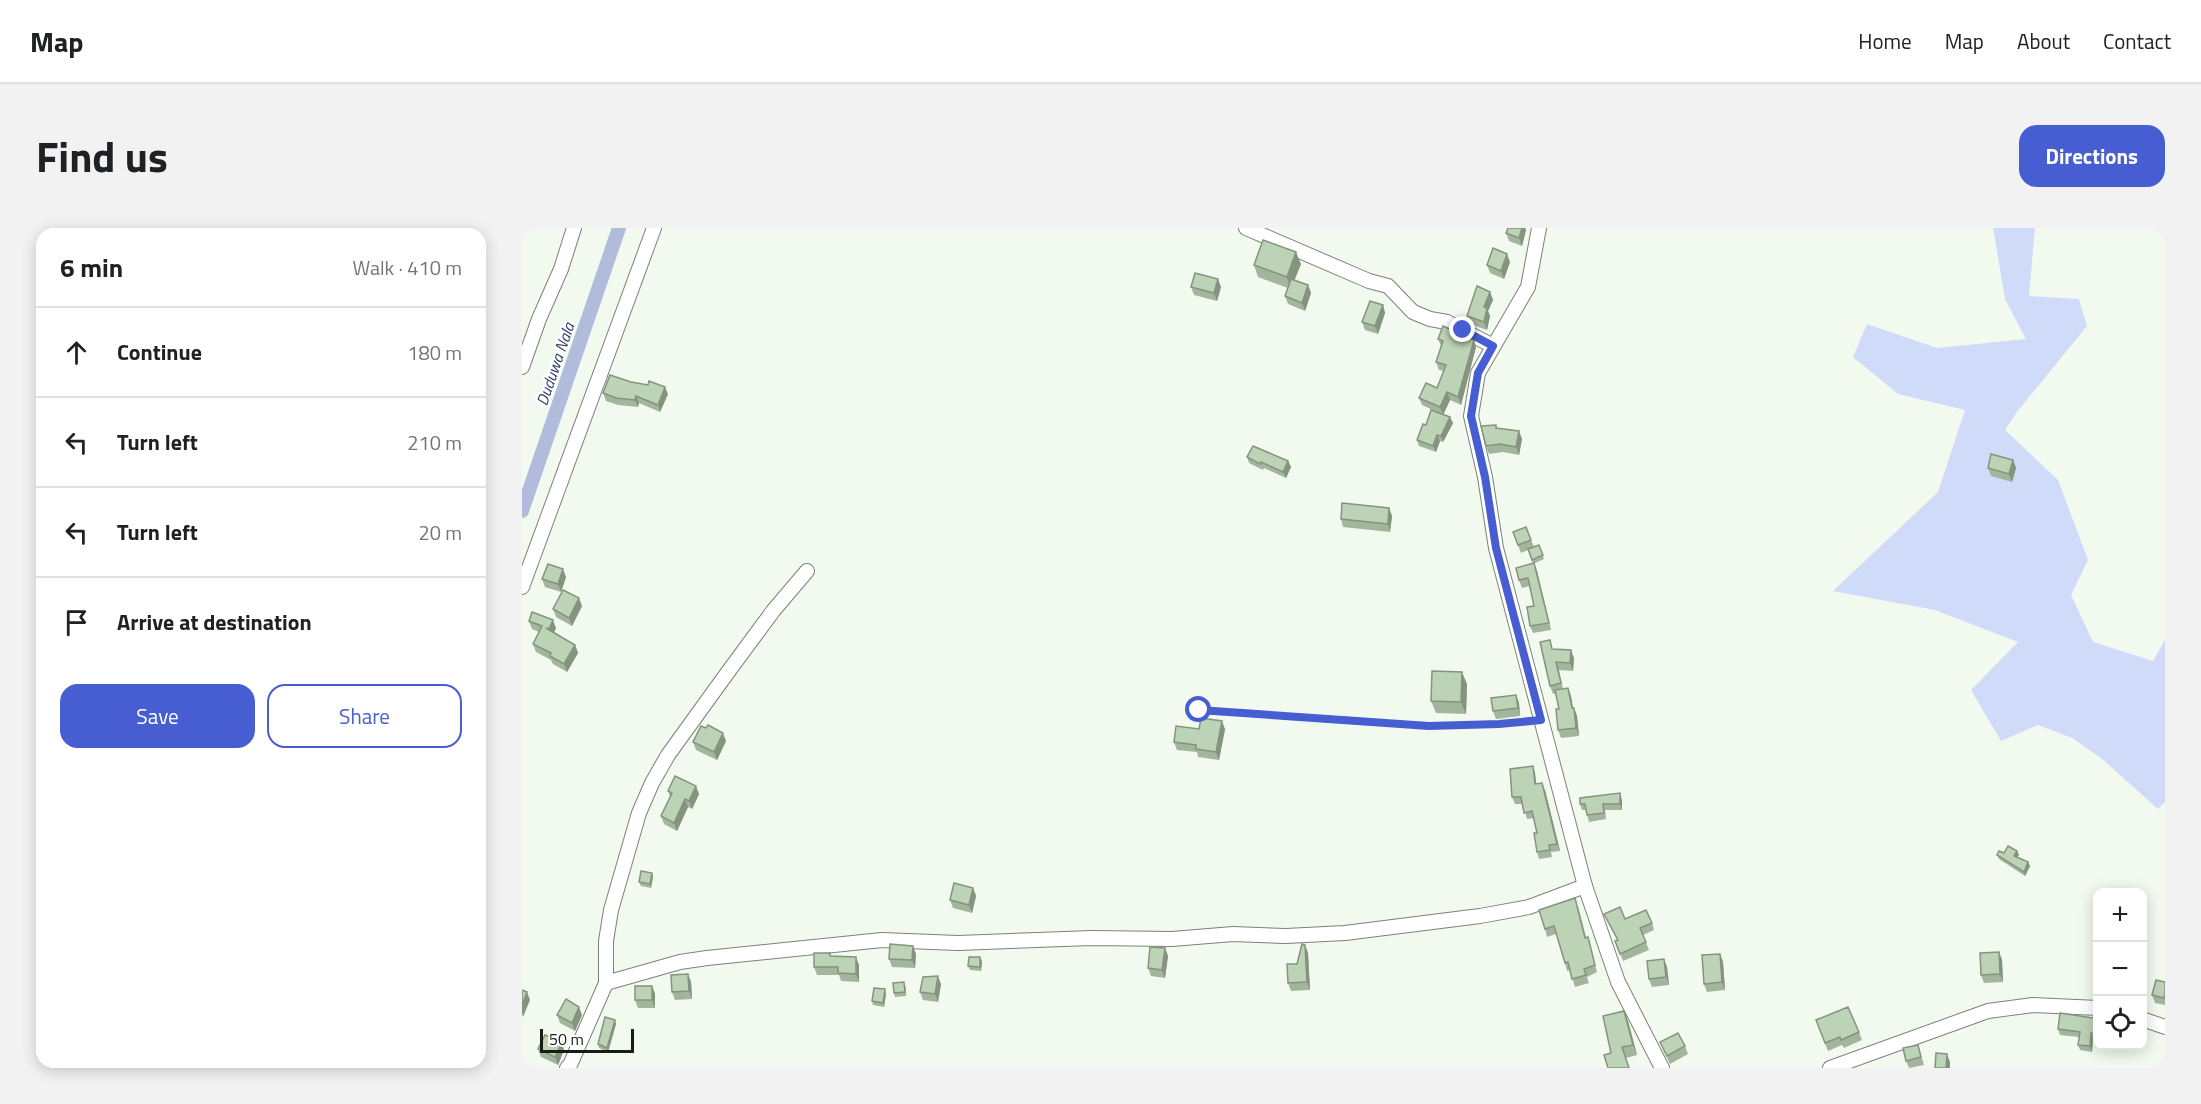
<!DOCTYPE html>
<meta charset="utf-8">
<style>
:root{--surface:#fff;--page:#f2f2f2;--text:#202124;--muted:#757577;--line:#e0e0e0;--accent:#465ed2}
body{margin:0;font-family:"Titillium Web",sans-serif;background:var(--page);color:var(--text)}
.controls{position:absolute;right:18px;bottom:18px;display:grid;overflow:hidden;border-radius:12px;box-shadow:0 3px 15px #0003}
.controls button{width:54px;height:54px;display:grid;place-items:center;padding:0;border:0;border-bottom:2px solid var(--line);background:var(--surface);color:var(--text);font:30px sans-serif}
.scale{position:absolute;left:18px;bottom:15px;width:94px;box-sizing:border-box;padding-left:6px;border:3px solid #181b17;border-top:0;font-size:16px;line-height:21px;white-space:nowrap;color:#181b17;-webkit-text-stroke:4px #fff;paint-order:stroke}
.stop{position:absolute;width:18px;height:18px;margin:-14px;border:4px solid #465ed2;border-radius:50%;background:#fff}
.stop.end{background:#465ed2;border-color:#fff;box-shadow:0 2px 6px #0008}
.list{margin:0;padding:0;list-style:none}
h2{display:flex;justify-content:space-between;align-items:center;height:78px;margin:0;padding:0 24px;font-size:26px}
h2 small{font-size:20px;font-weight:400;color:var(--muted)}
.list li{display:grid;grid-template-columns:39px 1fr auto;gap:18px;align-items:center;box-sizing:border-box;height:90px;padding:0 24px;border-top:2px solid var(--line)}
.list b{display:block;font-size:22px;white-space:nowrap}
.list em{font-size:20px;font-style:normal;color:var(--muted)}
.actions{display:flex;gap:12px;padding:18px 24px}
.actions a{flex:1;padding:14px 0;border:2px solid var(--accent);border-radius:18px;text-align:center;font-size:21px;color:var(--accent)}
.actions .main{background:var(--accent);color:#fff}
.icon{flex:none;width:33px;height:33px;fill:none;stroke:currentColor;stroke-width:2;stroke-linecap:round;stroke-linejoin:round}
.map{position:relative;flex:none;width:1643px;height:840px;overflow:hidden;border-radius:18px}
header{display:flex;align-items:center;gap:36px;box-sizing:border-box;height:84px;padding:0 30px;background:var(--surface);border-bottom:2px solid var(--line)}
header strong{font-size:28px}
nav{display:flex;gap:33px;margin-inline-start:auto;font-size:21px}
.intro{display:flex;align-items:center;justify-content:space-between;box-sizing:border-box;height:144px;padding:0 36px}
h1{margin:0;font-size:42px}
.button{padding:15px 27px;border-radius:18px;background:var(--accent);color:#fff;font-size:21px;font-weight:700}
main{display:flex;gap:36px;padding:0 36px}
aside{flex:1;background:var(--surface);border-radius:18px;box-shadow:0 3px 15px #0003}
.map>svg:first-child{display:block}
.green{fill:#d0dbfa}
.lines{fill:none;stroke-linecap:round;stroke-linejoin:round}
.canal{stroke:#b1bcdc;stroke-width:14}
.minor-casing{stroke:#7b8278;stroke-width:16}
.path{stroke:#a5aba3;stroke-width:2;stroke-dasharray:4.5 3;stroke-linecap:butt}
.minor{stroke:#fff;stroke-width:14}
.wall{fill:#a3b59c}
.shaded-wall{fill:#84947f}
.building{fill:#bdd3b5;stroke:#84947f;stroke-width:1.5}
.route{stroke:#465ed2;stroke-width:8}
.labels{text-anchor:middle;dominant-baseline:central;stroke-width:5;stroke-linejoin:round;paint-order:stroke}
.water-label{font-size:16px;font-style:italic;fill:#303c68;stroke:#fff}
</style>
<header>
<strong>Map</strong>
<nav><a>Home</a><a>Map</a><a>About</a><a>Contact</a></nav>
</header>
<div class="intro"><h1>Find us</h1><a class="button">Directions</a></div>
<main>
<aside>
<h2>6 min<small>Walk · 410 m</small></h2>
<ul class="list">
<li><svg class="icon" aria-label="ahead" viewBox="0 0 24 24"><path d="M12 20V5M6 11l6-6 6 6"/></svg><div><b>Continue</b></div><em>180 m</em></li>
<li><svg class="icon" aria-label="left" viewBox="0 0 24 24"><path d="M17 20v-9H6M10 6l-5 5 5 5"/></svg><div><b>Turn left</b></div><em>210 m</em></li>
<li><svg class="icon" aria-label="left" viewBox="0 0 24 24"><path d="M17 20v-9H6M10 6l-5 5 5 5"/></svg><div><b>Turn left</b></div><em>20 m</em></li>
<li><svg class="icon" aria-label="arrive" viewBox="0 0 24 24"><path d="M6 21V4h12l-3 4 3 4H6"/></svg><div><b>Arrive at destination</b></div></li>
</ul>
<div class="actions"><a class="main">Save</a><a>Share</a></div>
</aside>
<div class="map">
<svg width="1643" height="840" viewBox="0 0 1643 840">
<rect width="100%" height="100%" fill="#f2faef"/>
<path class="green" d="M 1471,0 L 1513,0 L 1507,68 L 1557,71 L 1565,98 L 1494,185 L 1483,202 L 1536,252 L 1566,332 L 1549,367 L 1571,414 L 1631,433 L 1643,412 L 1643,574 L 1636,581 L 1579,530 L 1550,510 L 1516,497 L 1479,513 L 1449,462 L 1496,414 L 1413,382 L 1311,363 L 1416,264 L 1443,182 L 1376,166 L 1331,129 L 1345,96 L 1415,120 L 1504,111 L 1483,71 Z"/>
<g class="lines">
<path class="canal" d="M 0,283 L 97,0"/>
<g class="minor-casing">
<g id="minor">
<path d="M 724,0 L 847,53 L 866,58 L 891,84 L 908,91 L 925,94 L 971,118"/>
<path d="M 1017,0 L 1006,59 L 956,145 L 949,188 L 963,249 L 974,320 L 1063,658 L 1096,754 L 1140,840"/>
<path d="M 0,139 L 17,91 L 39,41 L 52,0"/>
<path d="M 0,359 L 132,0"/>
<path d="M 84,755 L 158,734 L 185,730 L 360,712 L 436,715 L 570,710 L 650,711 L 711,706 L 764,708 L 823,705 L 958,688 L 1007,679 L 1063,658"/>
<path d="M 1620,791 L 1643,799"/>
<path d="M 45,840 L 48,837 L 84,755 L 84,713 L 89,682 L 117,585 L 130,555 L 146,527 L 206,444 L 251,383 L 285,343"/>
<path d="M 1308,840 L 1466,783 L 1511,777 L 1576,780"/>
</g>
</g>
<path class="path" d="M 677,482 L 907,498 L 1007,493"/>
<use href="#minor" class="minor"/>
</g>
<g class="wall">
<path d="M 986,0 L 1003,0 L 1004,2 L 1000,18 L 987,13 L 984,5 Z"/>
<path d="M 988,34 L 982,51 L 968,45 L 965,37 Z"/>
<path d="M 779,36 L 772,52 L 786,57 L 789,65 L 783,83 L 766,76 L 763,68 L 766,60 L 736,49 L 732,37 Z"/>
<path d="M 669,59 L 699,59 L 695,73 L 672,67 Z"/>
<path d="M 968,64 L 971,72 L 966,83 L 968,88 L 965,102 L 948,96 L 945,88 Z"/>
<path d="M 861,77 L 863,85 L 856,106 L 843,102 L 840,94 Z"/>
<path d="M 916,111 L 954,119 L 939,177 L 928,172 L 921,187 L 931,195 L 921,214 L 918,213 L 914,224 L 897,218 L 895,212 L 904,197 L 913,183 L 900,177 L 897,170 L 915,160 L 922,143 L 917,142 L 914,134 L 919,118 Z"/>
<path d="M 81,165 L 146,166 L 138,184 L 117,175 L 116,179 L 96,177 L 84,173 Z"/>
<path d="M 974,197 L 975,200 L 1000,211 L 997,227 L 981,224 L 967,226 L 964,218 Z"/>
<path d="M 725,229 L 766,233 L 769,239 L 764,250 L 742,240 L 741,242 L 727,235 Z"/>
<path d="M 1491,232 L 1494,240 L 1490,254 L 1469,248 L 1466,240 Z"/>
<path d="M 867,280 L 870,288 L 868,304 L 821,299 L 819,291 Z"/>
<path d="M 1004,299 L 1012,319 L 1017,317 L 1022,331 L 1011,336 L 1015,343 L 1029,402 L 1011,405 L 1008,398 L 1012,378 L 1007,358 L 1000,360 L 997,352 L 1011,336 L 1006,322 L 999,325 L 991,304 Z"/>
<path d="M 44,349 L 39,364 L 23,359 L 20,351 Z"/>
<path d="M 60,378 L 50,398 L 34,389 L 31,381 Z"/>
<path d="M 7,393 L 34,400 L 32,404 L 53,417 L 56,425 L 45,444 L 31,436 L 29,432 L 14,424 L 11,416 L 17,404 L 10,401 Z"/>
<path d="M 1031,421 L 1052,430 L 1051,443 L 1037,442 L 1041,461 L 1049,468 L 1051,480 L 1052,480 L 1055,488 L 1057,508 L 1039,510 L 1036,502 L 1037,481 L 1034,465 L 1031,466 L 1028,458 Z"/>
<path d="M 945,456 L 944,486 L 914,485 L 909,473 Z"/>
<path d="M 994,467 L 997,475 L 998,488 L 974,491 L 971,483 Z"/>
<path d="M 677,501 L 703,501 L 697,532 L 676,529 L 675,524 L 655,522 L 652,514 Z"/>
<path d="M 204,513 L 195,532 L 174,522 L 171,514 Z"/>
<path d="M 1011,538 L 1013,545 L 1014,556 L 1023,562 L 1038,623 L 1029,624 L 1030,629 L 1017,631 L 1015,624 L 1015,605 L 1012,590 L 1005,591 L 1001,576 L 993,576 L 990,569 Z"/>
<path d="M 146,563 L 177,566 L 170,581 L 166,579 L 155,603 L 142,596 L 139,588 L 148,569 Z"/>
<path d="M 1100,572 L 1100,582 L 1083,582 L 1084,591 L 1067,594 L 1064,582 L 1060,582 L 1058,576 Z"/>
<path d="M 1495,623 L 1497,627 L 1495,630 L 1506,634 L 1508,638 L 1503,648 L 1477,631 L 1475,627 L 1482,625 Z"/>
<path d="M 130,645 L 131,649 L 129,660 L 119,658 L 117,654 Z"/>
<path d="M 451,660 L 454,668 L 450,685 L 431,680 L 428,672 Z"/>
<path d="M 1056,678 L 1064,709 L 1066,709 L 1068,717 L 1075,744 L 1065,749 L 1067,755 L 1053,759 L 1048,742 L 1045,743 L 1043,735 L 1034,706 L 1025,709 L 1023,701 Z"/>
<path d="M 1082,686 L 1103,691 L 1130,695 L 1132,702 L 1121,707 L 1127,722 L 1101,733 L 1093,713 L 1095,712 Z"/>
<path d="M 783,717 L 786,725 L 788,762 L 769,763 L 766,755 L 775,736 Z"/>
<path d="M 643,720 L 646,728 L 643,750 L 629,748 L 626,740 Z"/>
<path d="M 1477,724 L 1480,732 L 1481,754 L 1462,755 L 1459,747 Z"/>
<path d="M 394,726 L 393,740 L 370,739 L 367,731 Z"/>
<path d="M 1198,726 L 1201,734 L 1203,762 L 1185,764 L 1182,756 Z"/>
<path d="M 310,728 L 337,737 L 337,754 L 319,753 L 317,747 L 295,747 L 292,739 Z"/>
<path d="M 460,733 L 459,743 L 448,742 L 446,738 Z"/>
<path d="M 1145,739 L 1147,757 L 1130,759 L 1127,751 Z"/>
<path d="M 166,746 L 169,754 L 170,771 L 153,772 L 150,764 Z"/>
<path d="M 1643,754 L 1643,777 L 1633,775 L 1630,767 Z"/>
<path d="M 419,756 L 416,774 L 401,772 L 398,764 Z"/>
<path d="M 130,758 L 133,766 L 133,780 L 116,780 L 113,772 Z"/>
<path d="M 384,758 L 384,768 L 373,769 L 372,765 Z"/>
<path d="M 364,766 L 362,779 L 351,777 L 350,773 Z"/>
<path d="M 1102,783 L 1106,793 L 1115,827 L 1104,830 L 1089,825 Z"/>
<path d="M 35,787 L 60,787 L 53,803 L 38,795 Z"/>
<path d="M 1575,788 L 1575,812 L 1571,811 L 1570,824 L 1558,822 L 1556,817 L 1557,809 L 1538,807 L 1536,801 L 1571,790 Z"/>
<path d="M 93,792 L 94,796 L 86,824 L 77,820 L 76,816 Z"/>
<path d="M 1294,792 L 1337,804 L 1340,812 L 1322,820 L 1320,817 L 1306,823 Z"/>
<path d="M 1138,814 L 1163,818 L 1166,826 L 1148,836 Z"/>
<path d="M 1396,817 L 1402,837 L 1387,840 L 1384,833 Z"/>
<path d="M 16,821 L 42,822 L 36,837 L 19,829 Z"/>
</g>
<g class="shaded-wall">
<path d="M 1000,0 L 1003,0 L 1004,2 L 1000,18 L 997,10 Z"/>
<path d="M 774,24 L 779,36 L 769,61 L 765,49 Z"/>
<path d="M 985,26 L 988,34 L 982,51 L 979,43 Z"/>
<path d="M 696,51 L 699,59 L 695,73 L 692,65 Z"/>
<path d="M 786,57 L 789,65 L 783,83 L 780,75 Z"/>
<path d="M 968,64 L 971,72 L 966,83 L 968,88 L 965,102 L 962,94 L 962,79 Z"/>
<path d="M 861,77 L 863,85 L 856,106 L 853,98 Z"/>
<path d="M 952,112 L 954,119 L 939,177 L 936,169 Z"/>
<path d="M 143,159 L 146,166 L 138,184 L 136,177 Z"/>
<path d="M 925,164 L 928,172 L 921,187 L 918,179 Z"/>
<path d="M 114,168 L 117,175 L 116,179 L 113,172 Z"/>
<path d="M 928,189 L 931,195 L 921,214 L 919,208 Z"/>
<path d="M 997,203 L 1000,211 L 997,227 L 994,219 Z"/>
<path d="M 915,207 L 918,213 L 914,224 L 911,218 Z"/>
<path d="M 1491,232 L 1494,240 L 1490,254 L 1487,246 Z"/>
<path d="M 766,233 L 769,239 L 764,250 L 761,244 Z"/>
<path d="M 867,280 L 870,288 L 868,304 L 866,296 Z"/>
<path d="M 1012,335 L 1015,343 L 1029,402 L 1027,395 Z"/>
<path d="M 41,341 L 44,349 L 39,364 L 36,356 Z"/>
<path d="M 57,370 L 60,378 L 50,398 L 47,390 Z"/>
<path d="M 31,392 L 34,400 L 30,409 L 27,401 Z"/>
<path d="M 53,417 L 56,425 L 45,444 L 42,436 Z"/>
<path d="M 1049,422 L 1052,430 L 1051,443 L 1048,435 Z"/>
<path d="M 940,444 L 945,456 L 944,486 L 939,474 Z"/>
<path d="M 1046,460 L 1049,468 L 1052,488 L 1050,480 Z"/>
<path d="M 994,467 L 997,475 L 998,488 L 996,480 Z"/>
<path d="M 1052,480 L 1055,488 L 1057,508 L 1054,500 Z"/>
<path d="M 700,493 L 703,501 L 697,532 L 694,524 Z"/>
<path d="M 201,505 L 204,513 L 195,532 L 192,524 Z"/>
<path d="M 1011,538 L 1013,545 L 1015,563 L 1013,556 Z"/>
<path d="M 1020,555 L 1023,562 L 1038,623 L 1035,616 Z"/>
<path d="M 174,558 L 177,566 L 170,581 L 167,573 Z"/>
<path d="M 1098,565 L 1100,572 L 1100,582 L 1098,576 Z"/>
<path d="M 163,571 L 166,579 L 155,603 L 152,595 Z"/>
<path d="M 1495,623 L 1497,627 L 1493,632 L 1492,628 Z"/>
<path d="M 1506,634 L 1508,638 L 1503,648 L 1502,644 Z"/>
<path d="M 130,645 L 131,649 L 129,660 L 128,656 Z"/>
<path d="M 451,660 L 454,668 L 450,685 L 447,677 Z"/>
<path d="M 783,717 L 786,725 L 788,762 L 785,754 Z"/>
<path d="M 391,718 L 394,726 L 393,740 L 390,732 Z"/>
<path d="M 643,720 L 646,728 L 643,750 L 640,742 Z"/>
<path d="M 1477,724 L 1480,732 L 1481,754 L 1478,746 Z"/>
<path d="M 1198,726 L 1201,734 L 1203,762 L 1200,754 Z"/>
<path d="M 334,729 L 337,737 L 337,754 L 334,746 Z"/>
<path d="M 458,729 L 460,733 L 459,743 L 458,739 Z"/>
<path d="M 1142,731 L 1145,739 L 1147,757 L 1144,749 Z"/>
<path d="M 166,746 L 169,754 L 170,771 L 167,763 Z"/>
<path d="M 416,748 L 419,756 L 416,774 L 413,766 Z"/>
<path d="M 130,758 L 133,766 L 133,780 L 130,772 Z"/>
<path d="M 363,761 L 364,766 L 362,779 L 361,775 Z"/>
<path d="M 5,764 L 8,772 L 1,789 L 0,785 L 0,777 Z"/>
<path d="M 57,779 L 60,787 L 53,803 L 50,795 Z"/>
<path d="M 1102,783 L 1106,793 L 1115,827 L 1111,817 Z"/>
<path d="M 93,792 L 94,796 L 86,824 L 85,820 Z"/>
<path d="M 1569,805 L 1571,811 L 1570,824 L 1568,818 Z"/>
<path d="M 40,814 L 42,822 L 36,837 L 33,829 Z"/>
<path d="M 1425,826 L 1428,834 L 1428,840 L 1424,840 Z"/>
</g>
<g class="building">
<path d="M 986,0 L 1000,0 L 997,10 L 984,5 Z"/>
<path d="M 741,12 L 774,24 L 765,49 L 732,37 Z"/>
<path d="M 971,20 L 985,26 L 979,43 L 965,37 Z"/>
<path d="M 673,45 L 696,51 L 692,65 L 669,59 Z"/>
<path d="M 769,51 L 786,57 L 780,75 L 763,68 Z"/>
<path d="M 955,58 L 968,64 L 962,79 L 965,80 L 962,94 L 945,88 Z"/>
<path d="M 848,73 L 861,77 L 853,98 L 840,94 Z"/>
<path d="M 921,98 L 952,112 L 936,169 L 925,164 L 918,179 L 897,170 L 904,155 L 915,160 L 924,137 L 914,134 L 921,113 L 916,111 Z"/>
<path d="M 88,147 L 109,154 L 126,157 L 127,153 L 143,159 L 136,177 L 114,168 L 113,172 L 94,170 L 81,165 Z"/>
<path d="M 909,182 L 928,189 L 919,208 L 915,207 L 911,218 L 895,212 L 901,196 L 904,197 Z"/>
<path d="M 974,197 L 974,200 L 997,203 L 994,219 L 978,216 L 964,218 L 959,198 Z"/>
<path d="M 731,218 L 766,233 L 761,244 L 739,234 L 738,236 L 725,229 Z"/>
<path d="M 1469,226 L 1491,232 L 1487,246 L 1466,240 Z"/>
<path d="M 820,275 L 867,280 L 866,296 L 819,291 Z"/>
<path d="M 1004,299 L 1009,312 L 996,317 L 991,304 Z"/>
<path d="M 1017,317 L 1021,327 L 1010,332 L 1006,321 Z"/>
<path d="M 1012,335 L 1027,395 L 1008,398 L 1005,379 L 1012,378 L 1006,350 L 997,352 L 994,340 Z"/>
<path d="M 26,336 L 41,341 L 36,356 L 20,351 Z"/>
<path d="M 41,362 L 57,370 L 47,390 L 31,381 Z"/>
<path d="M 10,384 L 31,392 L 27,401 L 24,400 L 53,417 L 42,436 L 28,428 L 29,425 L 11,416 L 20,398 L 7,393 Z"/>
<path d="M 1028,412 L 1030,421 L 1049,422 L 1048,435 L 1034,434 L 1039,455 L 1028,458 L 1018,414 Z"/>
<path d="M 910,443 L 940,444 L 939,474 L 909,473 Z"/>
<path d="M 1046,460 L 1050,480 L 1052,480 L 1054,500 L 1036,502 L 1034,481 L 1037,481 L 1033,462 Z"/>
<path d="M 994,467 L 996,480 L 971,483 L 969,470 Z"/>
<path d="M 679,490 L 700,493 L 694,524 L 674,521 L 674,517 L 652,514 L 654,498 L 677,501 Z"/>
<path d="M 186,497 L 201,505 L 192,524 L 171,514 L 179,498 L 184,500 Z"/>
<path d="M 1011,538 L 1013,556 L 1020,555 L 1035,616 L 1027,617 L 1028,622 L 1015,624 L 1012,605 L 1015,605 L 1010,583 L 1002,585 L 999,569 L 990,569 L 988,541 Z"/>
<path d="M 153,548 L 174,558 L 167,573 L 163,571 L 152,595 L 139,588 L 150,565 L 146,563 Z"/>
<path d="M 1098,565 L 1098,576 L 1081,576 L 1082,585 L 1065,587 L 1063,576 L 1058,576 L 1058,570 Z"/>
<path d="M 1486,618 L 1495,623 L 1492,628 L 1506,634 L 1502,644 L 1475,627 L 1477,623 L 1482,625 Z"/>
<path d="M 119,643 L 130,645 L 128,656 L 117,654 Z"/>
<path d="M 432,655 L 451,660 L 447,677 L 428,672 Z"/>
<path d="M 1053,670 L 1063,710 L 1066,709 L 1073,737 L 1062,741 L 1064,747 L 1050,751 L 1046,734 L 1043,735 L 1032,698 L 1023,701 L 1017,682 Z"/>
<path d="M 1098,679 L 1103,691 L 1124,682 L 1130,695 L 1118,700 L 1124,714 L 1098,726 L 1093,713 L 1096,712 L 1082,686 Z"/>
<path d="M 368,716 L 391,718 L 390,732 L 367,731 Z"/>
<path d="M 780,716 L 783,717 L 785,754 L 766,755 L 765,736 L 775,736 Z"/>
<path d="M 628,719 L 643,720 L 640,742 L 626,740 Z"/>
<path d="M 1477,724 L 1478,746 L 1459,747 L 1458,725 Z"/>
<path d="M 292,725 L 308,725 L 308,728 L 334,729 L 334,746 L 316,745 L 316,739 L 292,739 Z"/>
<path d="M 1198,726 L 1200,754 L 1182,756 L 1180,727 Z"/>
<path d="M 447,729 L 458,729 L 458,739 L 446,738 Z"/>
<path d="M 1142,731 L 1144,749 L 1127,751 L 1125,733 Z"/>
<path d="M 166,746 L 167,763 L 150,764 L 149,747 Z"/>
<path d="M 416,748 L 413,766 L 398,764 L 401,749 Z"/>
<path d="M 1634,752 L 1643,754 L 1643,765 L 1642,770 L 1630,767 Z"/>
<path d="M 382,754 L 383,764 L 372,765 L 371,755 Z"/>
<rect x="113" y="758" width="17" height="14"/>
<path d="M 352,760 L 363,761 L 361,775 L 350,773 Z"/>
<path d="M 0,762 L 5,764 L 0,777 Z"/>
<path d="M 44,771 L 57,779 L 50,795 L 35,787 Z"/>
<path d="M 1326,779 L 1337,804 L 1319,812 L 1318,809 L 1303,815 L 1294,792 Z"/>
<path d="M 1102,783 L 1111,817 L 1100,819 L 1107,840 L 1086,840 L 1082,827 L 1089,825 L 1081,788 Z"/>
<path d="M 1538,785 L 1571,790 L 1572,787 L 1575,788 L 1575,806 L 1569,805 L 1568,818 L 1556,817 L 1558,804 L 1536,801 Z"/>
<path d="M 83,789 L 93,792 L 85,820 L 76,816 Z"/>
<path d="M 1156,805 L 1163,818 L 1145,828 L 1138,814 Z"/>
<path d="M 23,807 L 40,814 L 33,829 L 16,821 Z"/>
<path d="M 1396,817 L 1399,829 L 1384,833 L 1381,820 Z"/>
<path d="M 1414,825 L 1425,826 L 1424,840 L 1413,840 Z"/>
</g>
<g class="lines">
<path class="route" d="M 677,482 L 907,498 L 977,496 L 1019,492 L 974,320 L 963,249 L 949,188 L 956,145 L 971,118 L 941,102"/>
</g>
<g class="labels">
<g class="water-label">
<text transform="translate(33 136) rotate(-71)">Duduwa Nala</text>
</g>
</g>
</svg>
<div class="controls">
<button>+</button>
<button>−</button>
<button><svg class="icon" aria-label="locate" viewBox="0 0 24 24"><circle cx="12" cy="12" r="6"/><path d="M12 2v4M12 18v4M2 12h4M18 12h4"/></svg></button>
</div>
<div class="scale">50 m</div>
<div class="stop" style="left:677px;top:482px"></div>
<div class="stop end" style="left:941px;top:102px"></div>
</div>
</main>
